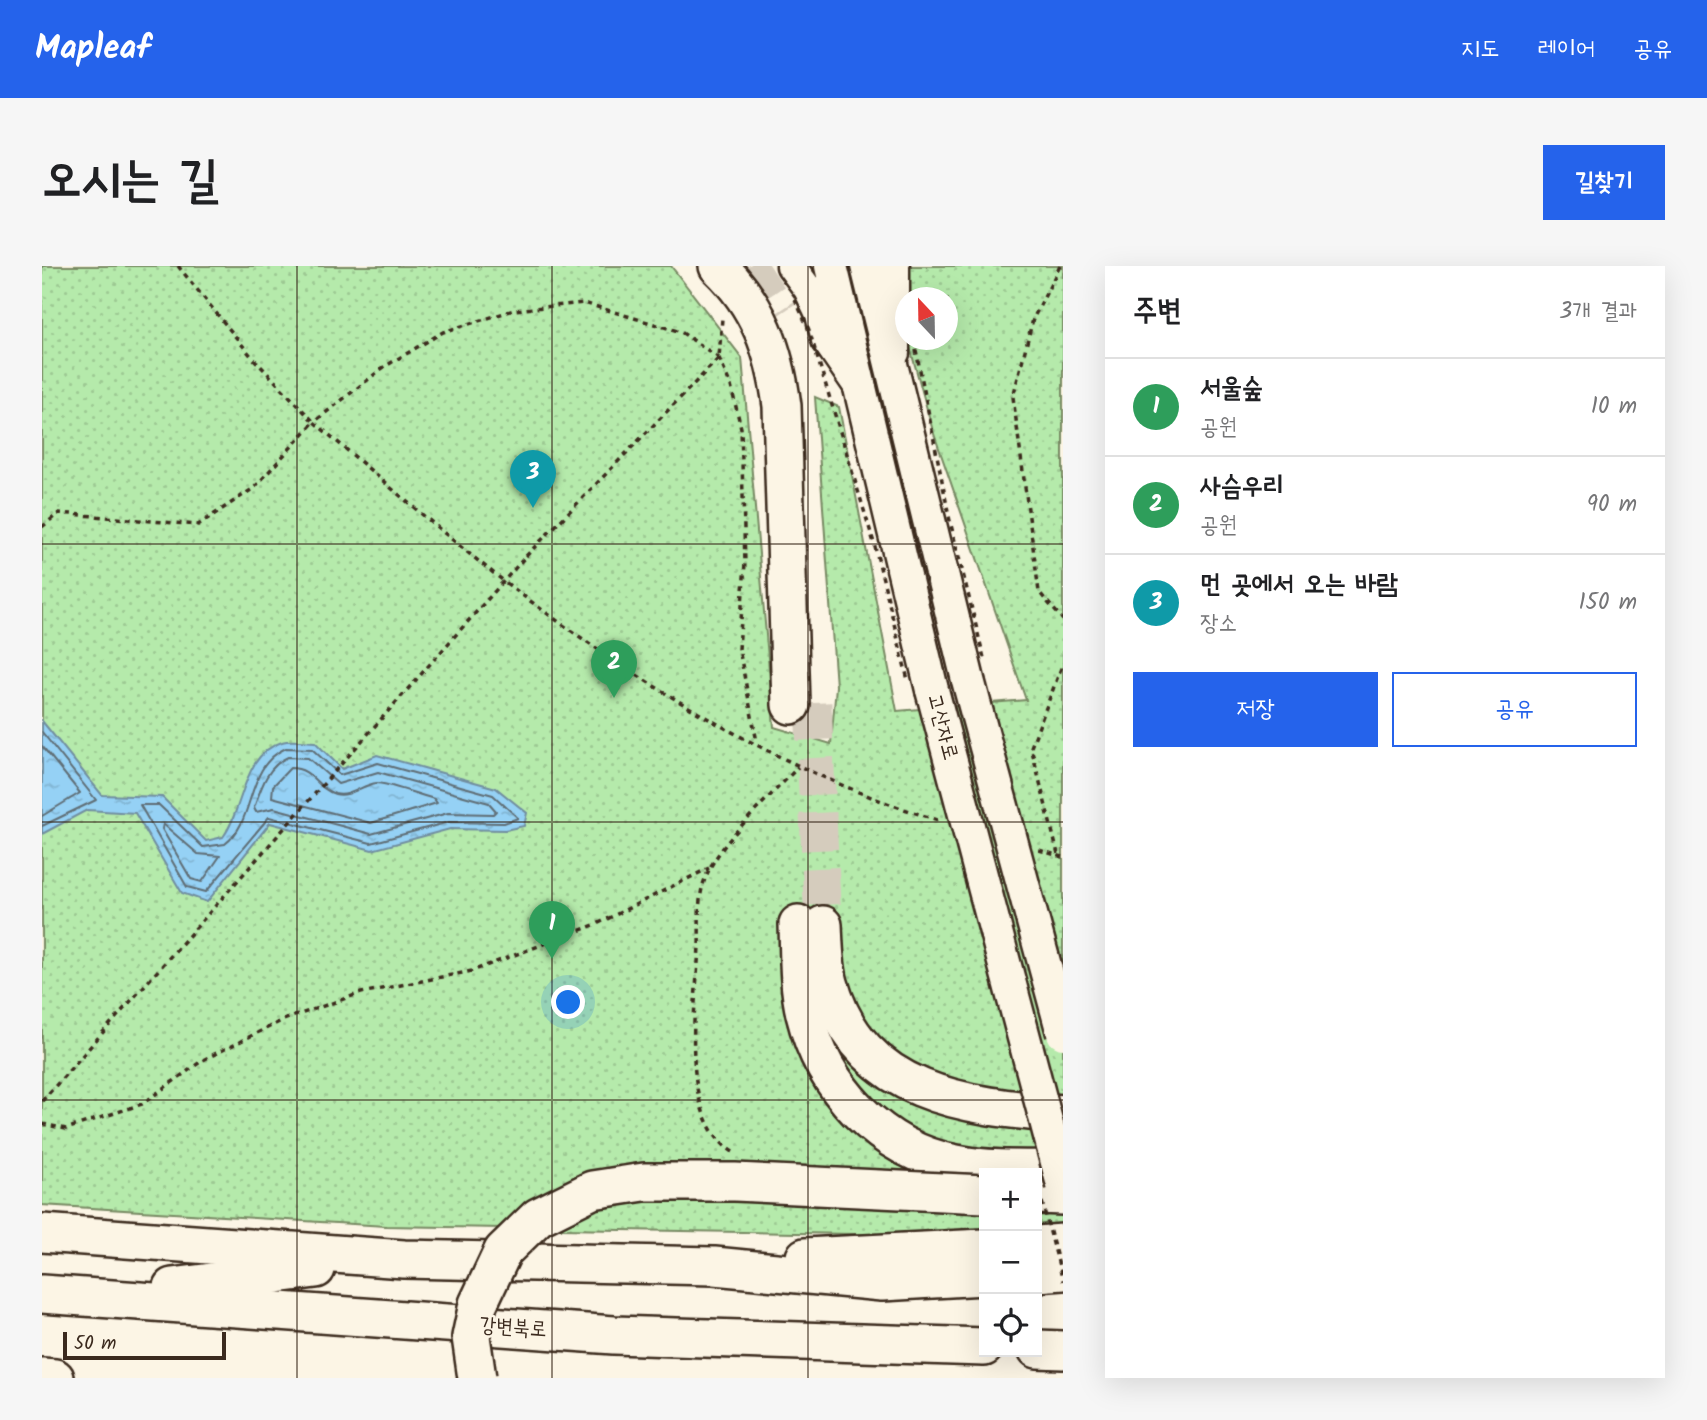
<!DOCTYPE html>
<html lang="ko">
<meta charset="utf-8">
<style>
:root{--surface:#fff;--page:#f6f6f6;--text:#202124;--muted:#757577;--line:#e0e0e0;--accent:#2563eb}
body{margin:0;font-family:Kalam,"Poor Story",sans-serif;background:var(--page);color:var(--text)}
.controls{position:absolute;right:21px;bottom:21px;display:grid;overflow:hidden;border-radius:0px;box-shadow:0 7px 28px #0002}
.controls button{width:63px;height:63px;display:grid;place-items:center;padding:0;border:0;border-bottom:2px solid var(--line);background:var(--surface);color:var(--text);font:35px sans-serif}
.compass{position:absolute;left:853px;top:21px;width:63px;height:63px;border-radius:50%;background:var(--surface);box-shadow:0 7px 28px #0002;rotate:338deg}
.scale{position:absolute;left:21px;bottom:18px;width:163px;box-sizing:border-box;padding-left:7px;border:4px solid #3b2a1e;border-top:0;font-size:19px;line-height:24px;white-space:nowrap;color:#3b2a1e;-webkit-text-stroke:5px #fcf5e5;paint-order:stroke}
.you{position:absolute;left:527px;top:737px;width:24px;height:24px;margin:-18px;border:5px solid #fff;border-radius:50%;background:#1a73e8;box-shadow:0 0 0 10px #1a73e833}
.badge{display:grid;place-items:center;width:46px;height:46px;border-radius:50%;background:var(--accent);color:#fff;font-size:23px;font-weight:700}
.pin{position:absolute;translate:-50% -58px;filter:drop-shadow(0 2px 4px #0008)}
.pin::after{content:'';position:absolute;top:37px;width:24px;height:21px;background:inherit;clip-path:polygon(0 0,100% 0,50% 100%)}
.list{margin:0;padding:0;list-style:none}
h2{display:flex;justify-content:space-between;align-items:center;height:91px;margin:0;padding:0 28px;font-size:30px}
h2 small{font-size:23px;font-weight:400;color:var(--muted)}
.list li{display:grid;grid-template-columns:46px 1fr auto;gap:21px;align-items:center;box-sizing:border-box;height:98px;padding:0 28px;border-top:2px solid var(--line)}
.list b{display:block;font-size:26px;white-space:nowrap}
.list p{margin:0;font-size:23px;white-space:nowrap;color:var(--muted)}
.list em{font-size:23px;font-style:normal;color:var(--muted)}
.actions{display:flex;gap:14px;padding:21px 28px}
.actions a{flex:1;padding:16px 0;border:2px solid var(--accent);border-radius:0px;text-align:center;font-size:24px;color:var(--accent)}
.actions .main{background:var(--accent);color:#fff}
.icon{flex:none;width:38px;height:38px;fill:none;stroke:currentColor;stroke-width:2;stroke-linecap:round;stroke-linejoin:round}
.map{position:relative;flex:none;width:1021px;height:1112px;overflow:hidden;border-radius:0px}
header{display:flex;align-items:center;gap:42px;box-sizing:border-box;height:98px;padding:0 35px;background:var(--accent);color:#fff}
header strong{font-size:33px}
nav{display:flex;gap:38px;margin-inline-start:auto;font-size:24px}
.intro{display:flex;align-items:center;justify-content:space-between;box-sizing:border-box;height:168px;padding:0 42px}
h1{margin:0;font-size:49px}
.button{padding:18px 32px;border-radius:0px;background:var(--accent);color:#fff;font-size:24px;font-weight:700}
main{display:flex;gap:42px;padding:0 42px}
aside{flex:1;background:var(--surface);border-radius:0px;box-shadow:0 7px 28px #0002}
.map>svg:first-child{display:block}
.park{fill:url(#park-dots);stroke:#788a64;stroke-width:2}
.water{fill:url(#water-ripples);stroke:#718e9f;stroke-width:2}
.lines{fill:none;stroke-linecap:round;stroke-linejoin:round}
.shore{stroke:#5f6d74;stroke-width:2}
.highway-tunnel{stroke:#d5ccbd;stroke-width:37;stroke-dasharray:37 18;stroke-linecap:butt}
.secondary-casing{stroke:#3b2a1e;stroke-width:33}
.primary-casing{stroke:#3b2a1e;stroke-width:37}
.highway-casing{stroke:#3b2a1e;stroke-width:42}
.path{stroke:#3b2a1e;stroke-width:3.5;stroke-dasharray:5 5;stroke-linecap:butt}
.secondary{stroke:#fcf5e5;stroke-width:28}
.primary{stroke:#fcf5e5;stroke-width:32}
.highway{stroke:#fcf5e5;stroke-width:37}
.primary-bridge-casing{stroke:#3b2a1e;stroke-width:37;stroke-linecap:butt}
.highway-bridge-casing{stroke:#3b2a1e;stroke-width:42;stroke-linecap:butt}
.path-bridge{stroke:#3b2a1e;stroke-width:3.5;stroke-dasharray:5 5;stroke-linecap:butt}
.primary-bridge{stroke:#fcf5e5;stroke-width:32}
.highway-bridge{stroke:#fcf5e5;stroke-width:37}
.grid{fill:none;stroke:#3b2a1e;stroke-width:2;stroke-opacity:0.55}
.labels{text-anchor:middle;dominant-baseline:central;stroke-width:5;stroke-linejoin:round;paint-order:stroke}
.street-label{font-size:21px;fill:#3b2a1e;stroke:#fcf5e5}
</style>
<header>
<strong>Mapleaf</strong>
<nav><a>지도</a><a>레이어</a><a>공유</a></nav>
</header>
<div class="intro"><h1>오시는 길</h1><a class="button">길찾기</a></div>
<main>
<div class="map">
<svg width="1021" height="1112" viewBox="0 0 1021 1112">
<defs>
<pattern id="park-dots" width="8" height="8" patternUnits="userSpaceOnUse" patternTransform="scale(1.75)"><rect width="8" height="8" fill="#b5eaab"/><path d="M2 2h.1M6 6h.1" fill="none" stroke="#9dc993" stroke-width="1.8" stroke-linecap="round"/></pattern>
<pattern id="water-ripples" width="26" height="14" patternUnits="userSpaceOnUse" patternTransform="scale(1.75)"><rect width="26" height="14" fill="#95d1f5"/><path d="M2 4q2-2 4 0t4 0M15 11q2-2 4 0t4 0" fill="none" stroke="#81b4d2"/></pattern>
</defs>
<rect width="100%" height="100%" fill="#fcf5e5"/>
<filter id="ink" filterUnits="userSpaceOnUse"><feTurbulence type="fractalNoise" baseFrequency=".0143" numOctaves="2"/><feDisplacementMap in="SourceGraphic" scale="14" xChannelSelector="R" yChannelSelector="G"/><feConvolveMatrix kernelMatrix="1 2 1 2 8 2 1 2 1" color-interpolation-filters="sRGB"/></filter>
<g filter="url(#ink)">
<path class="park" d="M 0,0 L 629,0 L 700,92 L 732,461 L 789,478 L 794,420 L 773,131 L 797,141 L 855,445 L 984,434 L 891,165 L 866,74 L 906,74 L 906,32 L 864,32 L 845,0 L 1021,0 L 1021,976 L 995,975 L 995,907 L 942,907 L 942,973 L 812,968 L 344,960 L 0,939 Z"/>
<path class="water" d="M 0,455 L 60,529 L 120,531 L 164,575 L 181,571 C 202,543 200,488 240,476 C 249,473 263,476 273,476 L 300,503 L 335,489 L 454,522 L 485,547 L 482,560 L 463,564 L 408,563 L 330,584 L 228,557 L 165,636 L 140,627 L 93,547 L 45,544 L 0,568 Z"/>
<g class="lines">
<g class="shore">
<path d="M 0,466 L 54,534 L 0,560"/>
<path d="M 0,480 L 38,527 L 0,550"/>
<path d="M 244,482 L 270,483 L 298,509 L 336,497 L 451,529 L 476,552 L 462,557 L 407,556 L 329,577 L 227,551 L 164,626 L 145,621 L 98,539 L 117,539 L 161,581 L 183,578 C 215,554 202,501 244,482 Z"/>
<path d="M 246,491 L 266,492 L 296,518 L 336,506 L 447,537 L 454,545 L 451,548 L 406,547 L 329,568 L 232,542 L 214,546 L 212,542 C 219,522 225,500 246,491 Z"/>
<path d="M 248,502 C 272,502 273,522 293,528 C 309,532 320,518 335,517 C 344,517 381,530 392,533 L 395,537 L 329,557 L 230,531 L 231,520 Z"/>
<path d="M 121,558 L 156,588 L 178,590 L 160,616 L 149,613 L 120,563 Z"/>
</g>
<g class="highway-tunnel">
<path d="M 706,0 L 738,48"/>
<path d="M 771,437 L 781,659"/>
</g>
<g class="secondary-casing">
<g id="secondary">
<path d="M 749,0 L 766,23 L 778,48 L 784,74 L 815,119"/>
<path d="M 853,0 L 853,87"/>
</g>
</g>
<g class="primary-casing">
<g id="primary">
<path d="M 789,0 L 890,424"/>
<path d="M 825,0 L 926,414"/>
</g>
</g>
<g class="highway-casing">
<g id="highway">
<path d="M 676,0 C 717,39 733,85 740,140 L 749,439"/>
<path d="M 756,658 C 757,688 756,719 763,748 C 781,822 838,884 914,898 C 949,905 986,903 1021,903"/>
<path d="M 781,659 C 782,678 782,699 787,717 C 818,829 923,840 1021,848"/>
<path d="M 995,929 L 1021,930"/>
<path d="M 0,967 L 362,993 L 672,1000 L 840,1016 L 942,1010"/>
<path d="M 995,979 L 1021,977"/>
<path d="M 763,991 L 942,982"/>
<path d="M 995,1007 L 1021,1005"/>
<path d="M 130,1021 L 274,1003"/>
<path d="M 0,1028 L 572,1069 L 942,1081"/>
<path d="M 995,1083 L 1021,1084"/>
<path d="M 0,1111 L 13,1112"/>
</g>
</g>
<g class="path">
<path d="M 1018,0 L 991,53 L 971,131 L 997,326 L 1021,354"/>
<path d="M 677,92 L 639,66 L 542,37 L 472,44 L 401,66 L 342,101 L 272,156 C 335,209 397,265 463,316 C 593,415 738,506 896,554"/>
<path d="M 677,92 L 689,120 L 699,162 L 703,297 L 697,383 L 715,476"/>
<path d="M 0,261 L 17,247 L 156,259 L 212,222 L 272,156 L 210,91 L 136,0"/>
<path d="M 484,290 L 677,92 L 680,52"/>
<path d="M 997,584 L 1021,591"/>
<path d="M 1016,588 L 989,481 L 1021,397"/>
<path d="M 0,858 L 24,863 L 100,838 L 161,794 L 241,754 L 319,727 L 430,705 L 555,658 L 667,602"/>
<path d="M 691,886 C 634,851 655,734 657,679 C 658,654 654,630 666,606 C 681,573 730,529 756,501"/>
</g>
<use href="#secondary" class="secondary"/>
<use href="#primary" class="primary"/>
<use href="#highway" class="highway"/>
<g class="primary-bridge-casing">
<g id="primary-bridge">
<path d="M 926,414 L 1021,767"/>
<path d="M 890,424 L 1021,919"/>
</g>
</g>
<g class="highway-bridge-casing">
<path id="highway-bridge" d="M 435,1112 L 429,1071 L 436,1038 L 461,985 L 496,951 L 550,924 L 602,916 L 693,916 L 942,928"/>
</g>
<g class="path-bridge">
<path d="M 753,33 L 767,64 L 832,277 L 866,414"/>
<path d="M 872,74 L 908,255 L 942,392"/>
<path d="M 0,835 L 484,290"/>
<path d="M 1000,936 L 1021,1015"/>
</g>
<use href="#primary-bridge" class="primary-bridge"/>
<use href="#highway-bridge" class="highway-bridge"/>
</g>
</g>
<path class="grid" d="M 255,0 L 255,1112M 510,0 L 510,1112M 766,0 L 766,1112M 0,278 L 1021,278M 0,556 L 1021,556M 0,834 L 1021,834"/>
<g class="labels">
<g class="street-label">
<text transform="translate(900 461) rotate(75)">고산자로</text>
<text transform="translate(471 1062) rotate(4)">강변북로</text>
</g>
</g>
</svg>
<div class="controls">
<button>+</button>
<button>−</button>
<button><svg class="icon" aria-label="locate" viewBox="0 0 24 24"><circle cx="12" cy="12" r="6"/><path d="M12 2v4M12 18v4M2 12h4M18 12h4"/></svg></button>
</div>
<svg class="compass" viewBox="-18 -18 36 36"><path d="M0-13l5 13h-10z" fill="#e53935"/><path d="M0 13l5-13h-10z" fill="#757577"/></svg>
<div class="scale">50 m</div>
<div class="you"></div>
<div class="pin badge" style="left:510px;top:693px;background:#2e9e5b">1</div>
<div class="pin badge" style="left:572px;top:432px;background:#2e9e5b">2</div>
<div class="pin badge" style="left:491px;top:242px;background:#0f9aa8">3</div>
</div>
<aside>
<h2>주변<small>3개 결과</small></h2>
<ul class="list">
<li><span class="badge" style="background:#2e9e5b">1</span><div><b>서울숲</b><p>공원</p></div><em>10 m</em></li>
<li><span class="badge" style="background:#2e9e5b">2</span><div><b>사슴우리</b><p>공원</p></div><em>90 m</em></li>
<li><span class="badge" style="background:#0f9aa8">3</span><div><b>먼 곳에서 오는 바람</b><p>장소</p></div><em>150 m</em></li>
</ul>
<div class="actions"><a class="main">저장</a><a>공유</a></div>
</aside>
</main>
